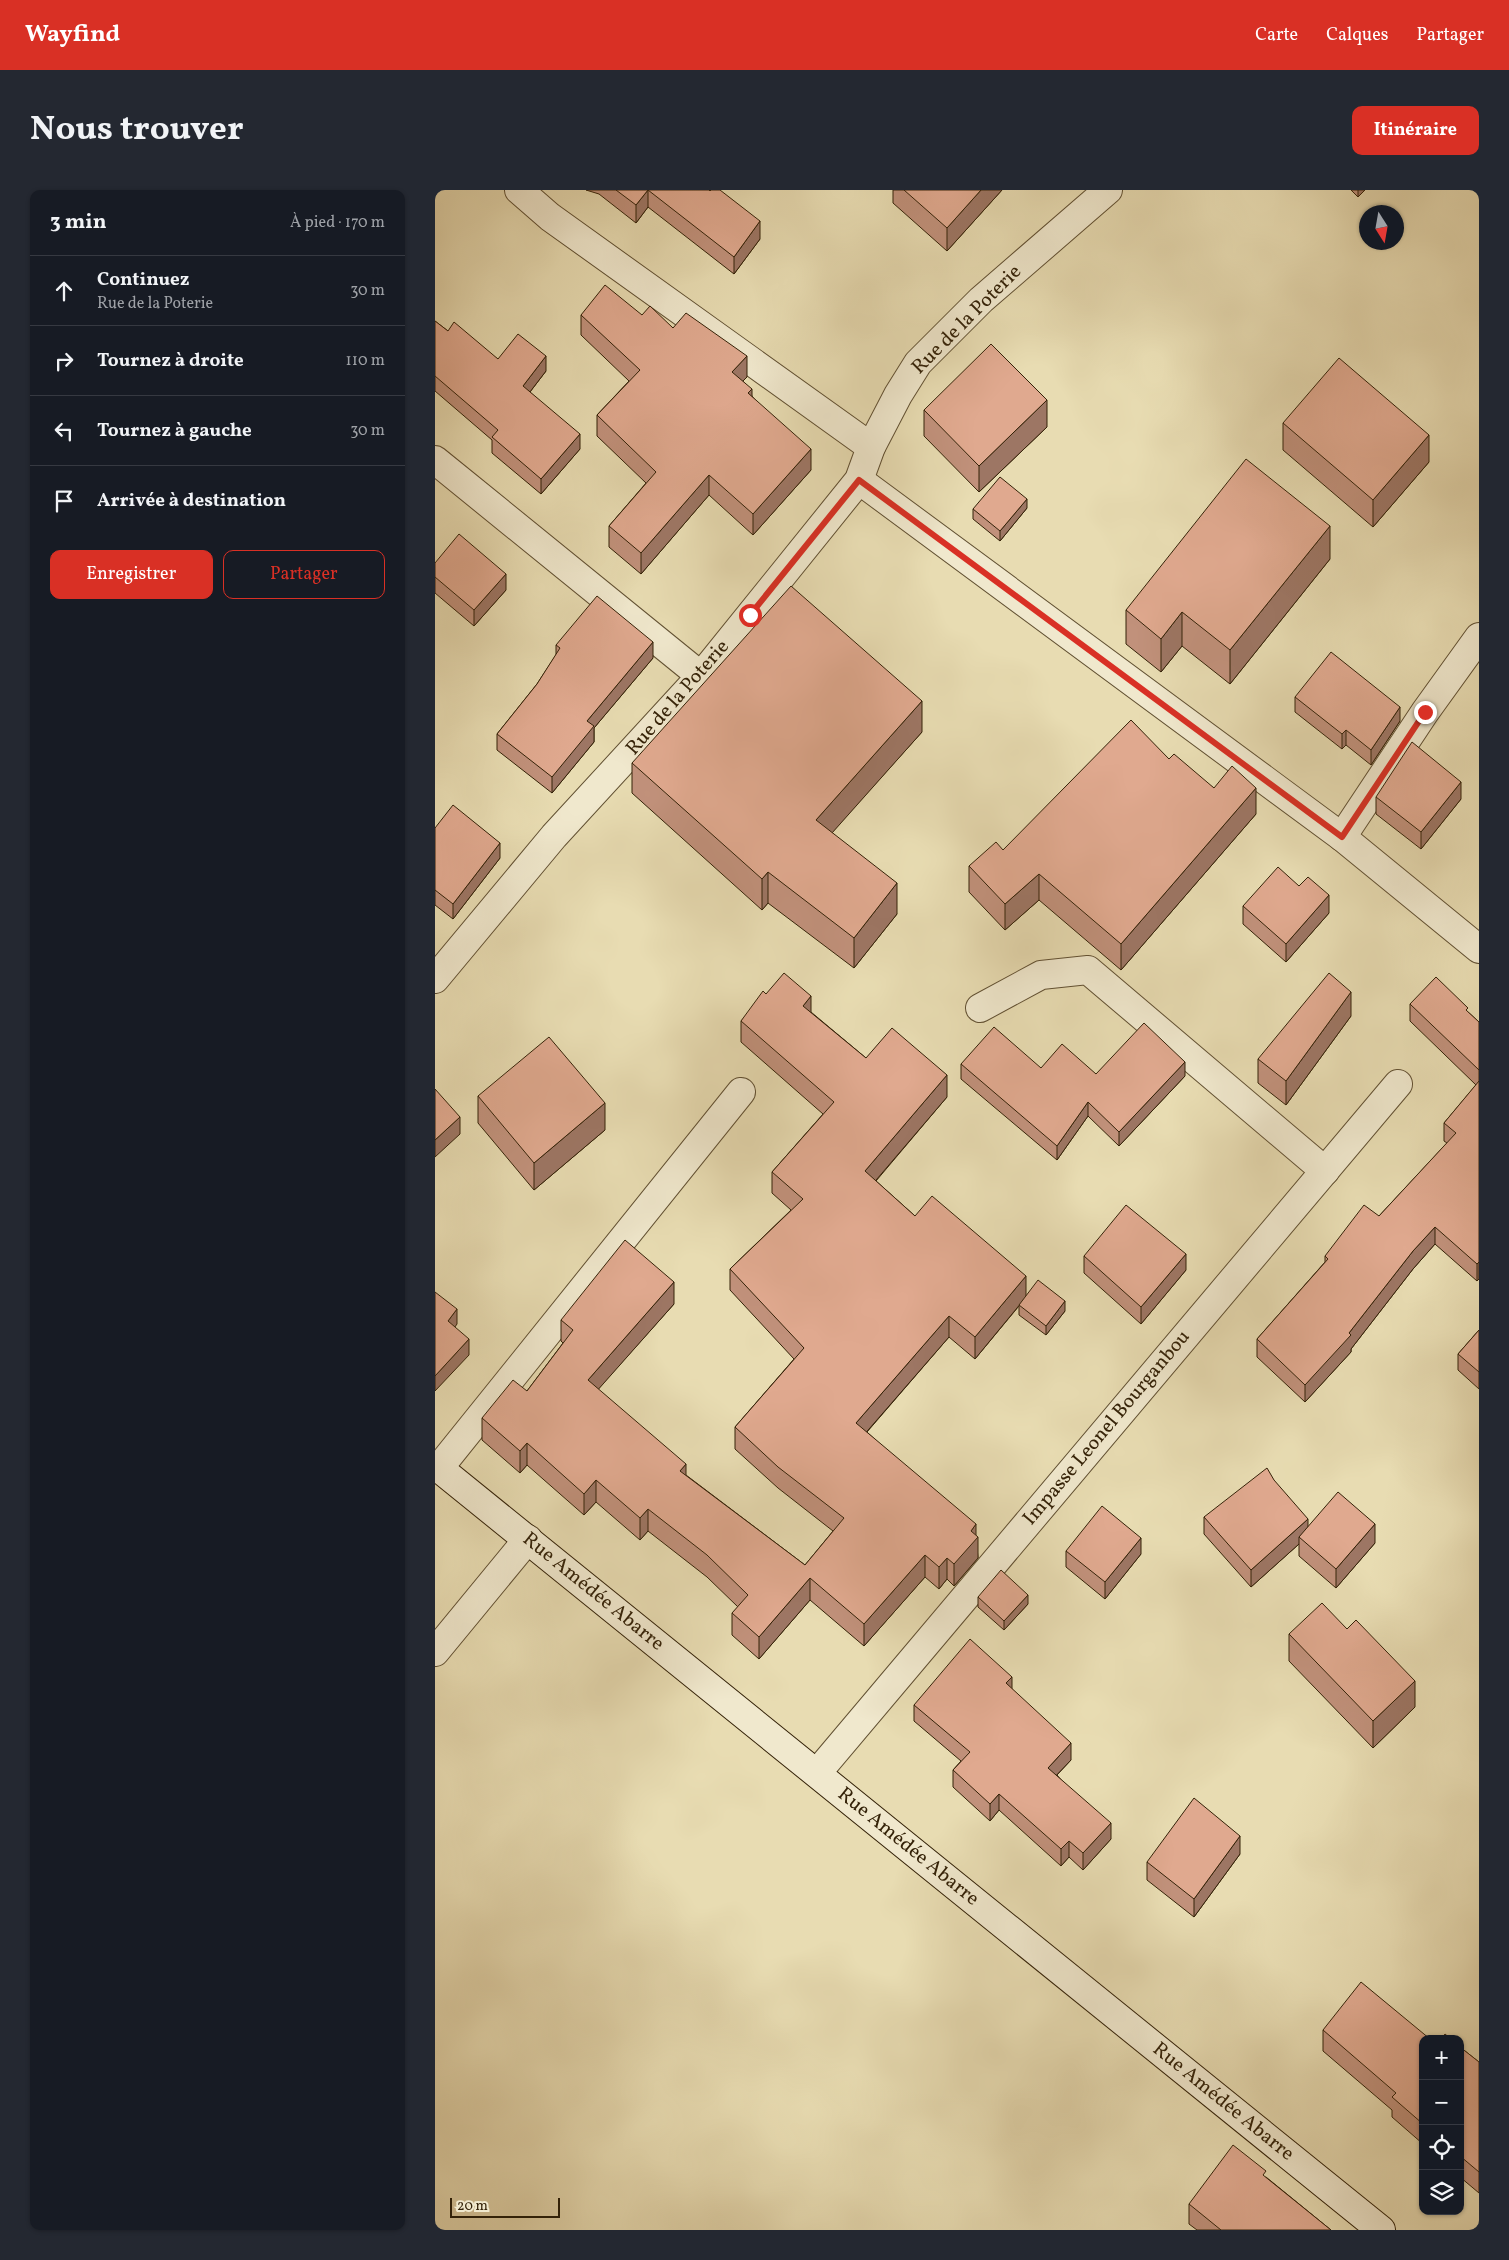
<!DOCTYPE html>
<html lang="fr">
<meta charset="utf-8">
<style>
:root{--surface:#171b24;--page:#242831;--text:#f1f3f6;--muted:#9ea1a6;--line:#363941;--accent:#d93025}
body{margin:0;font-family:Vollkorn,serif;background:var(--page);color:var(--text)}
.controls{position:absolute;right:15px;bottom:15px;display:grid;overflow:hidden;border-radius:10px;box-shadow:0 1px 4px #0004}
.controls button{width:45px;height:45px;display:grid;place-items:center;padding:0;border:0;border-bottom:1px solid var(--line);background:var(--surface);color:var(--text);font:25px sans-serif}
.compass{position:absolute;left:924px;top:15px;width:45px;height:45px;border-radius:50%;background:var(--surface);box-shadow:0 1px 4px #0004;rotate:169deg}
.scale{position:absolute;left:15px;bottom:12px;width:110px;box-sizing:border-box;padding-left:5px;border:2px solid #342208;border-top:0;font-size:14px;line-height:18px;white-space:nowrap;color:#342208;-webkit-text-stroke:4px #f0e8cd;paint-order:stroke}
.stop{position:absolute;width:15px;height:15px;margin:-11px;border:4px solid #d93025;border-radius:50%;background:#fff}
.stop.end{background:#d93025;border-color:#fff;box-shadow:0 1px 5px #0008}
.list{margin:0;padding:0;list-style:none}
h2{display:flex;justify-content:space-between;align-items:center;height:65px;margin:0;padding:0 20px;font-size:21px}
h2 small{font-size:16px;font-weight:400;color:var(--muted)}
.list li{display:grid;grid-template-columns:32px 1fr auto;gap:15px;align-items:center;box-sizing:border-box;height:70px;padding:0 20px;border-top:1px solid var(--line)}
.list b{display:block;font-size:19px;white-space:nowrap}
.list p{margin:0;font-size:16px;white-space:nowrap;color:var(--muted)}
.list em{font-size:16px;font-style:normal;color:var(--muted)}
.actions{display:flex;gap:10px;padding:15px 20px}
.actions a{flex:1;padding:11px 0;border:1px solid var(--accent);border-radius:10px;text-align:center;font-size:18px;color:var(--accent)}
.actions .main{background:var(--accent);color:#fff}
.icon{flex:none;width:28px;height:28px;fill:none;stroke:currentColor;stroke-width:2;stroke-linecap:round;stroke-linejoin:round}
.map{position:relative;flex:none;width:1044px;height:2040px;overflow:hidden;border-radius:10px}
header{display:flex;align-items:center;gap:30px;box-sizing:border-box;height:70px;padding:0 25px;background:var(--accent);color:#fff}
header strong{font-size:24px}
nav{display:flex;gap:28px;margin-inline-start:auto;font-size:18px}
.intro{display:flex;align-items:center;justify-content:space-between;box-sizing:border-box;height:120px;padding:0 30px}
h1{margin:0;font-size:35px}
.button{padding:12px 22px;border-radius:10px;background:var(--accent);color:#fff;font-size:18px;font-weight:700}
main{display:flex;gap:30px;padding:0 30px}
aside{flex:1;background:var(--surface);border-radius:10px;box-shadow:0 1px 4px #0004}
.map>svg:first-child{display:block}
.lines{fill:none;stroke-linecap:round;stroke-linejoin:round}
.street-casing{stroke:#615032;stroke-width:30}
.secondary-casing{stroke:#342208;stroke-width:30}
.street{stroke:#f0e8cd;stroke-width:28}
.secondary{stroke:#f0e8cd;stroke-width:28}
.wall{fill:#c1917b;stroke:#342208}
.shaded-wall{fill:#9d7664;stroke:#342208}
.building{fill:#e0a98f;stroke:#342208}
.route{stroke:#d93025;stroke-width:6}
.labels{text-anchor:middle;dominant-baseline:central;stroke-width:4.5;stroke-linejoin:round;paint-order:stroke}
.street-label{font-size:20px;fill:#342208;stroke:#f0e8cd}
</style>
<header>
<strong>Wayfind</strong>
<nav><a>Carte</a><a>Calques</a><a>Partager</a></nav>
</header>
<div class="intro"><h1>Nous trouver</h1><a class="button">Itinéraire</a></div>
<main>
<aside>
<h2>3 min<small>À pied · 170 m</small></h2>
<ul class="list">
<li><svg class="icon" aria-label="ahead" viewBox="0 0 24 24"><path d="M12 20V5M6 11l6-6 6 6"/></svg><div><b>Continuez</b><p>Rue de la Poterie</p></div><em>30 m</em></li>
<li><svg class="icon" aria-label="right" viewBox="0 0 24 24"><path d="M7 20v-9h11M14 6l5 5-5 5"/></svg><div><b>Tournez à droite</b></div><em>110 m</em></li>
<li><svg class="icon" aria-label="left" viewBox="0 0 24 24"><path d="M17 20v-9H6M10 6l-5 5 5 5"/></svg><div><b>Tournez à gauche</b></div><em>30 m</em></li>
<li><svg class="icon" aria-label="arrive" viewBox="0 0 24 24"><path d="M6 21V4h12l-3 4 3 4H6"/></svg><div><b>Arrivée à destination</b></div></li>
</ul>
<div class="actions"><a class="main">Enregistrer</a><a>Partager</a></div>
</aside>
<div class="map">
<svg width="1044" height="2040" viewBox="0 0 1044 2040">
<rect width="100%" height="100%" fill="#e8dcb2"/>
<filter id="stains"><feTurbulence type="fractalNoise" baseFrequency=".004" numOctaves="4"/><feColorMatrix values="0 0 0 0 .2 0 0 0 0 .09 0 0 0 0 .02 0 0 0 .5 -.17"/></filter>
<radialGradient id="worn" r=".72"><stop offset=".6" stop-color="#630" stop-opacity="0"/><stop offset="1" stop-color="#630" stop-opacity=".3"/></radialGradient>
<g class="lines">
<g class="street-casing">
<g id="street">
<path d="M 84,0 L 115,27 L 436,257"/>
<path d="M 0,270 L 266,486"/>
<path d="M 424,290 L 907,647 L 1044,759"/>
<path d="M 907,647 L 990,522 L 1044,447"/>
<path d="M 0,789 L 119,646 L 266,486 L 424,290 L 436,257 L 463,205 L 483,173 L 546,110 L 673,0"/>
<path d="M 545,818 L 606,785 L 653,780 L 890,981"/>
<path d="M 4,1278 L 306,902"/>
<path d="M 0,1462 L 93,1349"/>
<path d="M 382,1583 L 963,894"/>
</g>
</g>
<g class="secondary-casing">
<path id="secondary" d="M 0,1275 L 946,2040"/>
</g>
<use href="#street" class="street"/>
<use href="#secondary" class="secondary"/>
</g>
<g class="wall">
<path d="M 151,0 L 274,0 L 325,49 L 299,84 L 213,17 L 201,33 L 164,4 Z"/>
<path d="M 458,0 L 567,0 L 512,61 L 458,13 Z"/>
<path d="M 916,0 L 930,0 L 923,7 Z"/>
<path d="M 146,125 L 207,125 L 238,138 L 312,187 L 308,191 L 317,206 L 376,280 L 318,345 L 274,305 L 206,384 L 174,357 L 174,336 L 211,293 L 162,246 L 162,225 L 194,191 L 146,145 Z"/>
<path d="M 0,131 L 13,141 L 63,169 L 111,181 L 95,202 L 145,259 L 106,304 L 57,263 L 57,250 L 0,201 Z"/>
<path d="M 489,220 L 612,237 L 544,302 L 489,246 Z"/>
<path d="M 848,233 L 994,272 L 938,337 L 848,260 Z"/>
<path d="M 592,318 L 565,351 L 538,329 L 538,319 Z"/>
<path d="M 895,369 L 795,494 L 747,456 L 726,482 L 691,454 L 691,420 Z"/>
<path d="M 0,373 L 71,400 L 39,436 L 0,403 Z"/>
<path d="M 121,455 L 218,468 L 159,538 L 159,552 L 117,603 L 62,560 L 62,544 L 102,494 L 121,465 Z"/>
<path d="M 860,507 L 965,531 L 936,575 L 911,555 L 907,559 L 860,522 Z"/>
<path d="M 487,542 L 397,642 L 462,724 L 419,778 L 333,713 L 327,720 L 197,603 L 197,573 Z"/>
<path d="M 734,569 L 779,598 L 821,624 L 686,780 L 604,710 L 570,740 L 534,702 L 534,676 L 568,660 Z"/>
<path d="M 941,607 L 1026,609 L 986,659 L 941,624 Z"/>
<path d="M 0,638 L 65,668 L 18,729 L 0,715 Z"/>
<path d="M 864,696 L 894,723 L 851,772 L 808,734 L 808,716 Z"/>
<path d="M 331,804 L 376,822 L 431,868 L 512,907 L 441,991 L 480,1026 L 591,1106 L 630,1121 L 611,1145 L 584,1125 L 584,1116 L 540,1169 L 514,1147 L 432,1242 L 541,1346 L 543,1368 L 519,1396 L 512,1389 L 504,1399 L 490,1387 L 429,1456 L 375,1410 L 324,1469 L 297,1445 L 297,1423 L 303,1417 L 272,1387 L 213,1341 L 205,1350 L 161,1312 L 149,1325 L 92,1275 L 85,1283 L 47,1250 L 47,1228 L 92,1201 L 128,1153 L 126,1151 L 126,1130 L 239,1114 L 163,1199 L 251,1285 L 370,1375 L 398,1341 L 343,1298 L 300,1259 L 300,1237 L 359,1169 L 295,1100 L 295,1079 L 356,1020 L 337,1003 L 337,982 L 388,924 L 306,852 L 306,831 Z"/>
<path d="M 975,814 L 1033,822 L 1044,832 L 1044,1089 L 1042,1091 L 1000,1054 L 978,1079 L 916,1159 L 916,1162 L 870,1212 L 822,1167 L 822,1149 L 890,1072 L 890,1066 L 944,1026 L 1012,953 L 1009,951 L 1009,933 L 1041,895 L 975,831 Z"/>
<path d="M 916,826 L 851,915 L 823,893 L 823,869 Z"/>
<path d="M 526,874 L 606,878 L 661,884 L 750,886 L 684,956 L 653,926 L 622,970 L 526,889 Z"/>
<path d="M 43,906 L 170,940 L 99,1000 L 43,933 Z"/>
<path d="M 649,1066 L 751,1080 L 706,1134 L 649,1083 Z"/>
<path d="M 1044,1140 L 1044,1199 L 1023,1180 L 1023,1164 Z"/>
<path d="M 769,1327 L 873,1337 L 940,1353 L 901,1398 L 864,1366 L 864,1354 L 816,1397 L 769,1344 Z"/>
<path d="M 631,1361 L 706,1364 L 670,1409 L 631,1377 Z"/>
<path d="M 543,1407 L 593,1414 L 569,1440 L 543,1417 Z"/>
<path d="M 854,1444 L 980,1517 L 938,1558 L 854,1471 Z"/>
<path d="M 577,1499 L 636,1570 L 622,1585 L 676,1649 L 648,1680 L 634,1667 L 626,1676 L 564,1620 L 555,1631 L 518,1597 L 518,1580 L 526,1571 L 479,1531 L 479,1515 Z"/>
<path d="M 805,1664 L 759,1727 L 712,1690 L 712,1672 Z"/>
<path d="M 888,1840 L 988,1849 L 988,1954 L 957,1927 L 957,1920 L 888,1861 Z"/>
<path d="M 1025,1857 L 1044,1872 L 1044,2003 L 1025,1987 Z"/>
<path d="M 831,1987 L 896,2040 L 762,2040 L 754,2034 L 754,2014 Z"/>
</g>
<g class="shaded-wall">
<path d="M 213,0 L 213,17 L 201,33 L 201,15 Z"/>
<path d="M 546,0 L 567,0 L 512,61 L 512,38 Z"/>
<path d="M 923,0 L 930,0 L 923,7 Z"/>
<path d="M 325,31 L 325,49 L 299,84 L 299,67 Z"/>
<path d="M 111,166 L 111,181 L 88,211 L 88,196 Z"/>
<path d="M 312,166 L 312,187 L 297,202 L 297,182 Z"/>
<path d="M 317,199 L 317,220 L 313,203 Z"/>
<path d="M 612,210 L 612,237 L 544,302 L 544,276 Z"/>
<path d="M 145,244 L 145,259 L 106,304 L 106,289 Z"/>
<path d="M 994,245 L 994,272 L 938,337 L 938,310 Z"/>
<path d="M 376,259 L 376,280 L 318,345 L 318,324 Z"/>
<path d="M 274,285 L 274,305 L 206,384 L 206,363 Z"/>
<path d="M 592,309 L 592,318 L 565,351 L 565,341 Z"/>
<path d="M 895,336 L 895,369 L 795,494 L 795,460 Z"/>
<path d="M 71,384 L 71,400 L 39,436 L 39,420 Z"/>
<path d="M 747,422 L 747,456 L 726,482 L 726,449 Z"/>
<path d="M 218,452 L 218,468 L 159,538 L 159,552 L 117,603 L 117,587 L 152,531 Z"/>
<path d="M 487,511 L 487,542 L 381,661 L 381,630 Z"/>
<path d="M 965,517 L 965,531 L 936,575 L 936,560 Z"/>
<path d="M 911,540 L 911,555 L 907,559 L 907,544 Z"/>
<path d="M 1026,592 L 1026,609 L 986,659 L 986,642 Z"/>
<path d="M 821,598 L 821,624 L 686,780 L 686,754 Z"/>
<path d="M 65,653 L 65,668 L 18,729 L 18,714 Z"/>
<path d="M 333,682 L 333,713 L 327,720 L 327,689 Z"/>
<path d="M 604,684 L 604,710 L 570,740 L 570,714 Z"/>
<path d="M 462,693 L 462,724 L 419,778 L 419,748 Z"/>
<path d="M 894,705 L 894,723 L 851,772 L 851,754 Z"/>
<path d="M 916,802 L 916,826 L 851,915 L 851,891 Z"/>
<path d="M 376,806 L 376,828 L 368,816 Z"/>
<path d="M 750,872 L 750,886 L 684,956 L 684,942 Z"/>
<path d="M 512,885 L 512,907 L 430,1003 L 430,981 Z"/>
<path d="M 653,912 L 653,926 L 622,970 L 622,956 Z"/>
<path d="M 170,913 L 170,940 L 99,1000 L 99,973 Z"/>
<path d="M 25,927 L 25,944 L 0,967 L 0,950 Z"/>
<path d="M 1000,1037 L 1000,1054 L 978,1079 L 916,1159 L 916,1162 L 870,1212 L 870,1195 L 914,1143 L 978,1061 Z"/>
<path d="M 751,1064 L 751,1080 L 706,1134 L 706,1117 Z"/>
<path d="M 1044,1072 L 1044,1089 L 1042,1091 L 1042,1074 Z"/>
<path d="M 591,1086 L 591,1107 L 540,1169 L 540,1147 Z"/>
<path d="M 239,1092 L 239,1114 L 153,1211 L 153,1190 Z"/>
<path d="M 630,1111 L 630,1121 L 611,1145 L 611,1136 Z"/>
<path d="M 22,1119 L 22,1134 L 13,1147 L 13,1131 Z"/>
<path d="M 514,1126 L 514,1147 L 421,1254 L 421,1233 Z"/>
<path d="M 34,1149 L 34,1165 L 0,1201 L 0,1186 Z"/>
<path d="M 92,1253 L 92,1275 L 85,1283 L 85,1261 Z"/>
<path d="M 251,1274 L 251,1296 L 245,1281 Z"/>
<path d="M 161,1290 L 161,1312 L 149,1325 L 149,1304 Z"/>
<path d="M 213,1319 L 213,1341 L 205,1350 L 205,1328 Z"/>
<path d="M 873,1329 L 873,1346 L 864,1347 L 864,1354 L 816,1397 L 816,1380 Z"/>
<path d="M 541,1334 L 541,1348 L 543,1347 L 543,1368 L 519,1396 L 519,1374 L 536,1341 Z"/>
<path d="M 940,1334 L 940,1353 L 901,1398 L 901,1379 Z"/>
<path d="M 706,1348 L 706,1364 L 670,1409 L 670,1392 Z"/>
<path d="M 490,1365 L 490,1387 L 429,1456 L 429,1434 Z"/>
<path d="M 512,1368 L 512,1389 L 504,1399 L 504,1377 Z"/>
<path d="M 375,1388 L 375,1410 L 324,1469 L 324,1447 Z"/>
<path d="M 593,1405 L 593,1414 L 569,1440 L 569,1431 Z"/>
<path d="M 577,1487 L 577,1503 L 571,1493 Z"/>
<path d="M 980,1491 L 980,1517 L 938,1558 L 938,1531 Z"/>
<path d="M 636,1553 L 636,1570 L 613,1594 L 613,1578 Z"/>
<path d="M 564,1604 L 564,1620 L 555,1631 L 555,1614 Z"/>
<path d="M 676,1633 L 676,1649 L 648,1680 L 648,1663 Z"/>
<path d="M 805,1646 L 805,1664 L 759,1727 L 759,1709 Z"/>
<path d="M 634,1651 L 634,1667 L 626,1676 L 626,1659 Z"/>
</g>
<g class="building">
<path d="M 181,0 L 213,0 L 201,15 Z"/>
<path d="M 213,0 L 274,0 L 275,1 L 276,0 L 285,0 L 325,31 L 299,67 Z"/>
<path d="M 469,0 L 546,0 L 512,38 Z"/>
<path d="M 170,95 L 207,125 L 215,116 L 238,138 L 251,123 L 312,166 L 297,182 L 317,199 L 313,203 L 376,259 L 318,324 L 274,285 L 206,363 L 174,336 L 221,282 L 162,225 L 205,180 L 146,125 Z"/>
<path d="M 0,131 L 13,141 L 19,132 L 63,169 L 83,144 L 111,166 L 88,196 L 145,244 L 106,289 L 57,247 L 63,240 L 0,186 Z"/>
<path d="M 556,154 L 612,210 L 544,276 L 489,220 Z"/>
<path d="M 904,168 L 994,245 L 938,310 L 848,233 Z"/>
<path d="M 811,269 L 895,336 L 795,460 L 747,422 L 726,449 L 691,420 Z"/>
<path d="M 565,287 L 592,309 L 565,341 L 538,319 Z"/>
<path d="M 24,344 L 71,384 L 39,420 L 0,387 L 0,373 Z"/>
<path d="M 356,396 L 487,511 L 381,630 L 462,693 L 419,748 L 333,682 L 327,689 L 197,573 Z"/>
<path d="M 162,406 L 218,452 L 152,531 L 159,536 L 117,587 L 62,544 L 102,494 L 125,458 L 121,455 Z"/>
<path d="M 896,462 L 965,517 L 936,560 L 911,540 L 907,544 L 860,507 Z"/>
<path d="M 696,530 L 734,569 L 739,564 L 779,598 L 797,576 L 821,598 L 686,754 L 604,684 L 570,714 L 534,676 L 561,652 L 568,660 Z"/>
<path d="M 977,552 L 1026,592 L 986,642 L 941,607 Z"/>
<path d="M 18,615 L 65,653 L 18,714 L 0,700 L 0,638 Z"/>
<path d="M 843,677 L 864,696 L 873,687 L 894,705 L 851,754 L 808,716 Z"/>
<path d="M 349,783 L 376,806 L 368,816 L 431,868 L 457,838 L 512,885 L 430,981 L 480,1026 L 497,1006 L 591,1086 L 540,1147 L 514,1126 L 421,1233 L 541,1334 L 536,1341 L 543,1347 L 519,1374 L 512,1368 L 504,1377 L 490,1365 L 429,1434 L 375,1388 L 324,1447 L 297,1423 L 313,1405 L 272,1365 L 213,1319 L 205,1328 L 161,1290 L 149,1304 L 92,1253 L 85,1261 L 47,1228 L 78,1190 L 92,1201 L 138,1140 L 126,1130 L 190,1050 L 239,1092 L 153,1190 L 251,1274 L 245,1281 L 370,1375 L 409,1328 L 343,1277 L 300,1237 L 369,1158 L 295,1079 L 368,1009 L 337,982 L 399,912 L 306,831 L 328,801 L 331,804 Z"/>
<path d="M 894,783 L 916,802 L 851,891 L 823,869 Z"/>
<path d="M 1001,787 L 1033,818 L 1031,820 L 1044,832 L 1044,880 L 975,814 Z"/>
<path d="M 709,833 L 750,872 L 684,942 L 653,912 L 622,956 L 526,874 L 559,837 L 606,878 L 627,854 L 661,884 Z"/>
<path d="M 114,847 L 170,913 L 99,973 L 43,906 Z"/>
<path d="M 1044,891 L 1044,1072 L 1042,1074 L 1000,1037 L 978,1061 L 914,1143 L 916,1145 L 870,1195 L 822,1149 L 893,1069 L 890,1066 L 929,1015 L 944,1026 L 1021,943 L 1009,933 Z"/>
<path d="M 0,899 L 25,927 L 0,950 Z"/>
<path d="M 691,1015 L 751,1064 L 706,1117 L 649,1066 Z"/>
<path d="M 603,1090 L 630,1111 L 611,1136 L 584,1115 Z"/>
<path d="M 0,1102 L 22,1119 L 13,1131 L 34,1149 L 0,1186 Z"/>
<path d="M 1044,1140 L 1044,1182 L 1023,1164 Z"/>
<path d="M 832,1278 L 839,1290 L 873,1329 L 816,1380 L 769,1327 Z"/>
<path d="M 903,1302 L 940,1334 L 901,1379 L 864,1347 Z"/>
<path d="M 667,1316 L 706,1348 L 670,1392 L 631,1361 Z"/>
<path d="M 566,1380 L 593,1405 L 569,1431 L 543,1407 Z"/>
<path d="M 887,1413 L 912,1439 L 921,1430 L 980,1491 L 938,1531 L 854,1444 Z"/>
<path d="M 535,1449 L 577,1487 L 571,1493 L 636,1553 L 613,1578 L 676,1633 L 648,1663 L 634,1651 L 626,1659 L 564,1604 L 555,1614 L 518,1580 L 535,1562 L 479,1515 Z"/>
<path d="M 759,1608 L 805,1646 L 759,1709 L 712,1672 Z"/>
<path d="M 926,1792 L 995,1849 L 988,1849 L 988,1934 L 957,1907 L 961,1903 L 888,1840 Z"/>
<path d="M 1010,1844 L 1016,1849 L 1006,1849 Z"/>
<path d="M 1025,1857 L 1044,1872 L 1044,1982 L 1025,1966 Z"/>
<path d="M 798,1955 L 831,1981 L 828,1985 L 896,2040 L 786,2040 L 754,2014 Z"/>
</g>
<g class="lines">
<path class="route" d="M 315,425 L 424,290 L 907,647 L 990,522"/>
</g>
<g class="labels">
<g class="street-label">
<text transform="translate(532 130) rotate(-45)">Rue de la Poterie</text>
<text transform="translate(243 508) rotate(-49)">Rue de la Poterie</text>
<text transform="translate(672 1238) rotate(-50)">Impasse Leonel Bourganbou</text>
<text transform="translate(158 1402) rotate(39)">Rue Amédée Abarre</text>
<text transform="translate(473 1657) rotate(39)">Rue Amédée Abarre</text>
<text transform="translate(788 1912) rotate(39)">Rue Amédée Abarre</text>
</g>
</g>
<rect width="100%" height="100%" filter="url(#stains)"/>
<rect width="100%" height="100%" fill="url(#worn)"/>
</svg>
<div class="controls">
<button>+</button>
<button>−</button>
<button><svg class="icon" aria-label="locate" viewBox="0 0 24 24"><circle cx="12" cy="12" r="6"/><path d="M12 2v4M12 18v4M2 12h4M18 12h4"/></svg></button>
<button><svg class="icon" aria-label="layers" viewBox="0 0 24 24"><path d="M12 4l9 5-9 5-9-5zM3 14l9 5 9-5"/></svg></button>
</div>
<svg class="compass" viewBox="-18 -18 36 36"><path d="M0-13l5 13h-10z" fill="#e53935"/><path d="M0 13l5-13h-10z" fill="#9ea1a6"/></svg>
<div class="scale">20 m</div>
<div class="stop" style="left:315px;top:425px"></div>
<div class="stop end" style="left:990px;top:522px"></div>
</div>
</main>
